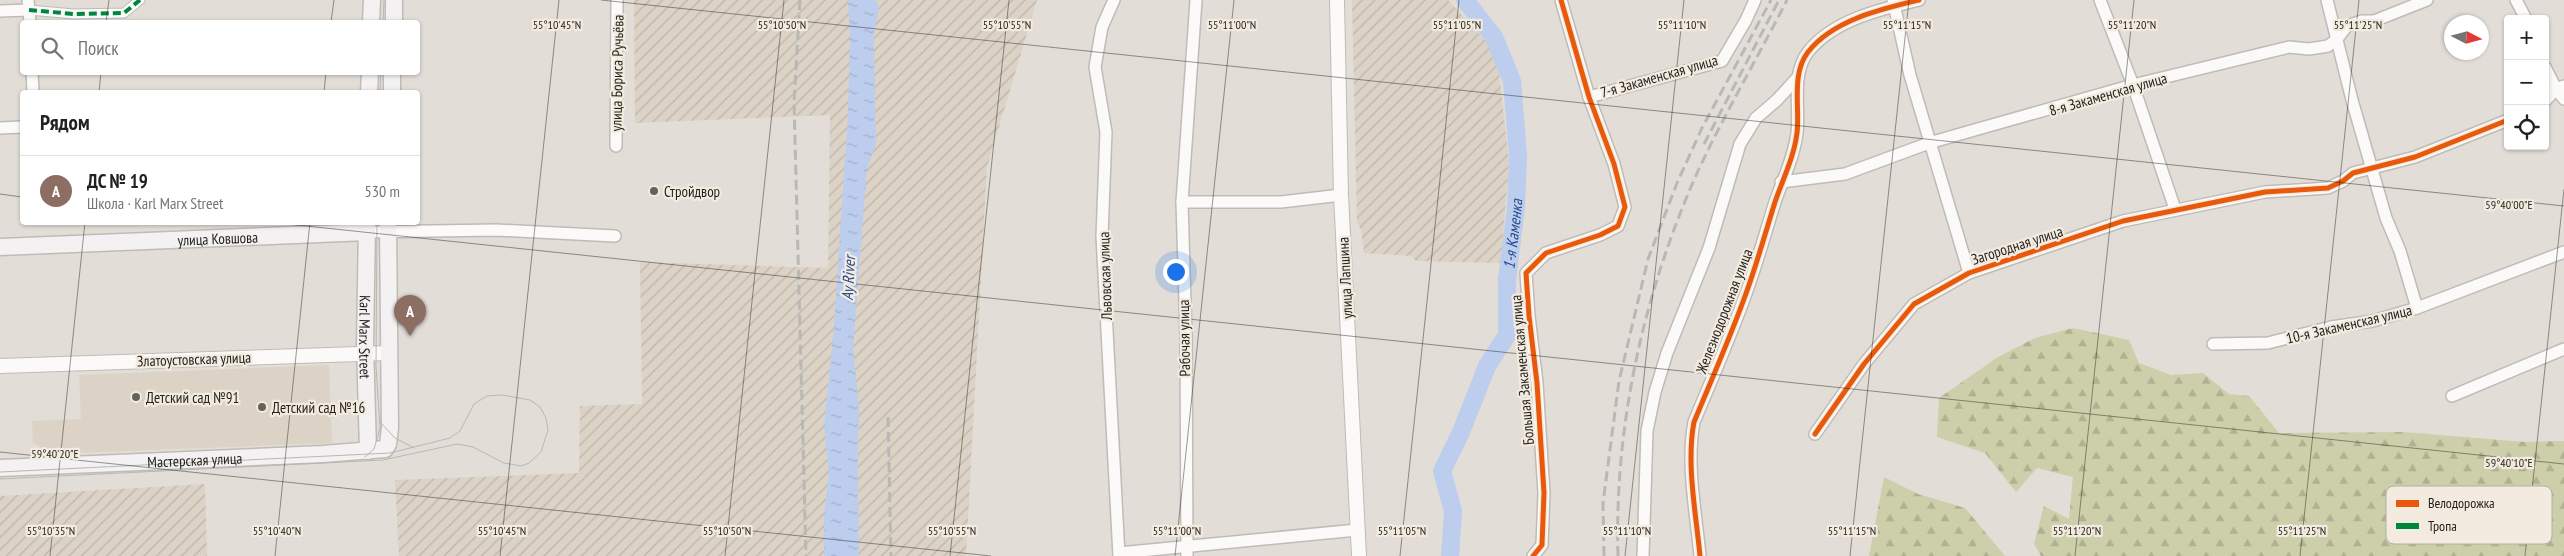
<!DOCTYPE html>
<html lang="ru">
<meta charset="utf-8">
<style>
:root{--surface:#fff;--page:#f2f2f2;--text:#202124;--muted:#757577;--line:#e0e0e0;--accent:#0f766e}
body{margin:0;font-family:"PT Sans Narrow",sans-serif;background:var(--page);color:var(--text)}
.controls{position:absolute;right:15px;top:15px;display:grid;overflow:hidden;border-radius:5px;box-shadow:0 1px 4px #0004}
.controls button{width:45px;height:45px;display:grid;place-items:center;padding:0;border:0;border-bottom:1px solid var(--line);background:var(--surface);color:var(--text);font:25px sans-serif}
.compass{position:absolute;left:2444px;top:15px;width:45px;height:45px;border-radius:50%;background:var(--surface);box-shadow:0 1px 4px #0004;rotate:96deg}
.you{position:absolute;left:1175px;top:271px;width:18px;height:18px;margin:-12px;border:4px solid #fff;border-radius:50%;background:#1a73e8;box-shadow:0 0 0 8px #1a73e833}
.badge{display:grid;place-items:center;width:32px;height:32px;border-radius:50%;background:var(--accent);color:#fff;font-size:16px;font-weight:700}
.pin{position:absolute;translate:-50% -41px;filter:drop-shadow(0 1px 2px #0008)}
.pin::after{content:'';position:absolute;top:26px;width:18px;height:15px;background:inherit;clip-path:polygon(0 0,100% 0,50% 100%)}
.list{margin:0;padding:0;list-style:none}
h2{display:flex;justify-content:space-between;align-items:center;height:65px;margin:0;padding:0 20px;font-size:21px}
h2 small{font-size:16px;font-weight:400;color:var(--muted)}
.list li{display:grid;grid-template-columns:32px 1fr auto;gap:15px;align-items:center;box-sizing:border-box;height:70px;padding:0 20px;border-top:1px solid var(--line)}
.list b{display:block;font-size:19px;white-space:nowrap}
.list p{margin:0;font-size:16px;white-space:nowrap;color:var(--muted)}
.list em{font-size:16px;font-style:normal;color:var(--muted)}
.icon{flex:none;width:28px;height:28px;fill:none;stroke:currentColor;stroke-width:2;stroke-linecap:round;stroke-linejoin:round}
.map{position:relative;flex:none;width:2564px;height:556px;overflow:hidden}
.search{position:absolute;background:var(--surface);box-shadow:0 1px 4px #0004;left:20px;top:20px;width:400px;height:55px;display:flex;align-items:center;gap:12px;box-sizing:border-box;padding:0 18px;border-radius:5px;color:var(--muted);font-size:19px}
.panel{position:absolute;background:var(--surface);box-shadow:0 1px 4px #0004;left:20px;top:90px;width:400px;height:135px;border-radius:5px}
.map>svg:first-child{display:block}
.built{fill:#dcd3c6}
.industrial{fill:url(#industrial-furrows)}
.forest{fill:url(#forest-firs)}
.water{fill:url(#water-ripples)}
.lines{fill:none;stroke-linecap:round;stroke-linejoin:round}
.river{stroke:#bccded;stroke-width:18}
.pedestrian-casing{stroke:#bfbbb7;stroke-width:11}
.minor-casing{stroke:#bfbbb7;stroke-width:14}
.tertiary-casing{stroke:#bfbbb7;stroke-width:16}
.secondary-casing{stroke:#bfbbb7;stroke-width:19}
.pedestrian{stroke:#fbfaf9;stroke-width:9}
.minor{stroke:#fbfaf9;stroke-width:11}
.tertiary{stroke:#fbfaf9;stroke-width:14}
.secondary{stroke:#f3f1f1;stroke-width:16}
.tram{stroke:#b8b8b6;stroke-width:1}
.rail{stroke:#b8b8b6;stroke-width:3;stroke-dasharray:10 5;stroke-linecap:butt}
.quiet{stroke:#00873e;stroke-width:4;stroke-dasharray:8 4;stroke-linecap:butt}
.cycleway-casing{stroke:#f3ebdf;stroke-width:8}
.cycleway{stroke:#e8590c;stroke-width:5}
.ticks{fill:none;stroke:#211f1a;stroke-width:1;stroke-opacity:0.45}
.poi-dot{fill:#65625c;stroke:#f3ebdf;stroke-width:2}
.labels{text-anchor:middle;dominant-baseline:central;stroke-width:4.5;stroke-linejoin:round;paint-order:stroke}
.street-label{font-size:15px;fill:#211f1a;stroke:#f3ebdf}
.poi-label{font-size:15px;fill:#211f1a;stroke:#f3ebdf;text-anchor:start}
.water-label{font-size:16px;font-style:italic;fill:#264a8f;stroke:#f3ebdf}
.key{fill:#f3ebdf;stroke:#b4aea4;stroke-width:1}
.key-label{font-size:14px;fill:#211f1a}
.ticks-label{font-size:12px;text-anchor:middle;fill:#211f1a;stroke:#f3ebdf;stroke-width:4.5;stroke-linejoin:round;paint-order:stroke}
</style>
<div class="map">
<svg width="2564" height="556" viewBox="0 0 2564 556">
<defs>
<pattern id="industrial-furrows" width="10" height="10" patternUnits="userSpaceOnUse" patternTransform="scale(1.25)"><rect width="10" height="10" fill="#dcd3c6"/><path d="M-1 1l2-2M0 10L10 0M9 11l2-2" fill="none" stroke="#bcb5aa"/></pattern>
<pattern id="forest-firs" width="22" height="20" patternUnits="userSpaceOnUse" patternTransform="scale(1.25)"><rect width="22" height="20" fill="#cccfa9"/><path d="M5 1l3.5 6h-7zM16 11l3.5 6h-7z" fill="#afb191"/></pattern>
<pattern id="water-ripples" width="26" height="14" patternUnits="userSpaceOnUse" patternTransform="scale(1.25)"><rect width="26" height="14" fill="#bccded"/><path d="M2 4q2-2 4 0t4 0M15 11q2-2 4 0t4 0" fill="none" stroke="#a1b0cb"/></pattern>
</defs>
<rect width="100%" height="100%" fill="#e2ddd7"/>
<path class="built" d="M 329,365 L 332,443 L 51,454 L 33,442 L 32,421 L 81,419 L 79,375 Z"/>
<g class="industrial">
<path d="M 634,0 L 1037,0 L 987,167 L 966,556 L 399,556 L 395,480 L 579,473 L 580,406 L 642,404 L 640,262 L 828,268 L 830,115 L 635,123 Z"/>
<path d="M 1352,0 L 1448,0 L 1497,53 L 1509,162 L 1501,263 L 1416,261 L 1411,256 L 1364,253 L 1361,230 L 1357,223 Z"/>
<path d="M 205,484 L 207,556 L 0,556 L 0,496 Z"/>
</g>
<g class="forest">
<path d="M 2073,328 L 2129,340 L 2139,363 L 2171,375 L 2203,373 L 2229,394 L 2249,396 L 2279,433 L 2403,432 L 2525,442 L 2564,441 L 2564,556 L 2041,556 L 2034,544 L 2044,506 L 2069,519 L 2073,477 L 2037,468 L 2016,492 L 1985,453 L 1937,437 L 1939,398 L 1998,357 L 2035,338 Z"/>
<path d="M 1884,477 L 1918,494 L 1965,508 L 2005,556 L 1869,556 Z"/>
</g>
<path class="water" d="M 848,0 L 876,0 L 879,8 L 874,33 L 876,144 L 867,168 L 853,348 L 859,408 L 858,459 L 859,556 L 824,556 L 824,514 L 829,474 L 824,426 L 834,326 L 848,114 L 850,37 Z"/>
<g class="lines">
<path class="river" id="s1" d="M 1450,556 L 1453,511 L 1442,471 L 1461,432 L 1487,366 L 1507,335 L 1507,280 L 1516,207 L 1518,156 L 1512,81 L 1494,37 L 1465,0"/>
<g class="pedestrian-casing">
<path id="pedestrian" d="M 29,10 L 74,14 L 124,13 L 140,0"/>
</g>
<g class="minor-casing">
<g id="minor">
<path d="M 28,0 L 30,22"/>
<path d="M 1114,0 L 1102,27 L 1095,67 L 1106,132 L 1102,236 L 1119,556"/>
<path d="M 1893,0 L 1910,75 L 1969,273"/>
<path d="M 2100,0 L 2133,85 L 2175,209"/>
<path d="M 2327,0 L 2352,100 L 2386,218 L 2400,251 L 2417,308"/>
<path d="M 2516,0 L 2526,19"/>
<path d="M 0,11 L 29,10"/>
<path d="M 2545,67 L 2556,89 L 2564,99"/>
<path d="M 32,72 L 33,92"/>
<path d="M 1589,97 L 1722,61 L 1746,20 L 1755,0"/>
<path d="M 2545,101 L 2556,89 L 2564,86"/>
<path d="M 0,128 L 22,127"/>
<path d="M 616,146 L 617,0"/>
<path d="M 1781,182 L 1845,174 L 1929,143 L 1978,129 L 2133,85 L 2289,47 L 2309,49 L 2328,46 L 2337,39 L 2347,26 L 2362,21 L 2374,21 L 2427,0"/>
<path d="M 1182,202 L 1281,202 L 1341,195"/>
<path d="M 367,232 L 496,230 L 615,236"/>
<path d="M 2213,344 L 2268,343 L 2331,327 L 2373,321 L 2417,308 L 2564,252"/>
<path d="M 2452,396 L 2564,349"/>
<path d="M 1815,434 L 1864,364 L 1914,304 L 1969,273 L 2123,221 L 2265,192 L 2328,188 L 2343,181 L 2353,173 L 2415,157 L 2508,120"/>
<path d="M 1119,553 L 1357,530"/>
<path d="M 1187,556 L 1186,336 L 1182,202 L 1196,0"/>
<path d="M 1533,556 L 1542,545 L 1544,493 L 1537,383 L 1529,316 L 1526,273 L 1546,253 L 1600,235 L 1618,226 L 1625,207 L 1614,164 L 1589,97 L 1561,0"/>
<path d="M 1643,556 L 1647,431 L 1655,392 L 1667,353 L 1709,248 L 1740,144 L 1756,118 L 1777,100 L 1798,77"/>
<path d="M 1700,556 C 1696,513 1686,464 1694,422 C 1711,381 1729,340 1744,299 C 1756,267 1765,234 1775,202 C 1783,179 1794,157 1797,133 C 1800,107 1791,74 1808,52 C 1833,20 1881,9 1919,0"/>
</g>
</g>
<g class="tertiary-casing">
<g id="tertiary">
<path d="M 1337,0 L 1341,195 L 1359,556"/>
<path d="M 0,366 L 388,353"/>
</g>
</g>
<g class="secondary-casing">
<g id="secondary">
<path d="M 371,22 L 372,0"/>
<path d="M 394,22 L 394,0"/>
<path d="M 369,92 L 370,72"/>
<path d="M 392,92 L 392,72"/>
<path id="s2" d="M 367,222 L 365,344 L 368,451"/>
<path id="s3" d="M 0,247 L 367,232"/>
<path id="s4" d="M 0,468 L 323,454 L 385,449 L 388,444 L 390,428 L 388,222"/>
</g>
</g>
<use href="#pedestrian" class="pedestrian"/>
<use href="#minor" class="minor"/>
<use href="#tertiary" class="tertiary"/>
<use href="#secondary" class="secondary"/>
<g class="tram">
<path d="M 383,22 L 384,0"/>
<path d="M 380,92 L 381,72"/>
<path d="M 379,421 L 395,438 L 414,448"/>
<path d="M 365,457 L 374,449 L 380,428 L 376,366 L 377,222"/>
<path d="M 0,472 L 390,453 L 450,438 L 460,431 L 474,404 L 487,396 L 502,395 L 530,400 L 540,407 L 546,418 L 548,430 L 541,452 L 529,463 L 521,466 L 504,463 L 473,447 L 457,444 L 383,460 L 0,479"/>
</g>
<g class="rail">
<path d="M 800,0 L 794,102 L 806,556"/>
<path d="M 1704,144 L 1779,0"/>
<path d="M 888,417 L 891,556"/>
<path d="M 1604,556 L 1603,503 L 1619,381 L 1648,259 L 1677,183 L 1702,128 L 1771,0"/>
<path d="M 1618,556 C 1614,425 1644,291 1698,171 C 1725,113 1758,57 1787,0"/>
</g>
<path class="quiet" d="M 29,10 L 74,14 L 124,13 L 140,0"/>
<g class="cycleway-casing">
<g id="cycleway">
<path d="M 1815,434 L 1864,364 L 1914,304 L 1969,273 L 2123,221 L 2265,192 L 2328,188 L 2343,181 L 2353,173 L 2415,157 L 2508,120"/>
<path d="M 1533,556 L 1542,545 L 1544,493 L 1537,383 L 1529,316 L 1526,273 L 1546,253 L 1600,235 L 1618,226 L 1625,207 L 1614,164 L 1589,97 L 1561,0"/>
<path d="M 1700,556 C 1696,513 1686,464 1694,422 C 1711,381 1729,340 1744,299 C 1756,267 1765,234 1775,202 C 1783,179 1794,157 1797,133 C 1800,107 1791,74 1808,52 C 1833,20 1881,9 1919,0"/>
</g>
</g>
<use href="#cycleway" class="cycleway"/>
</g>
<path class="ticks" d="M 601,0 L 2564,206M 106,22 L 109,0M 331,22 L 334,0M 99,92 L 101,72M 324,92 L 326,72M 0,194 L 22,197M 268,222 L 2564,464M 0,452 L 991,556M 50,556 L 85,222M 275,556 L 310,222M 500,556 L 559,0M 725,556 L 784,0M 950,556 L 1009,0M 1175,556 L 1234,0M 1400,556 L 1459,0M 1625,556 L 1684,0M 1850,556 L 1909,0M 2075,556 L 2134,0M 2300,556 L 2359,0M 2525,556 L 2564,189"/>
<g class="poi-dot">
<circle cx="654" cy="191" r="5"/>
<circle cx="136" cy="397" r="5"/>
<circle cx="262" cy="407" r="5"/>
</g>
<g class="labels">
<g class="street-label">
<text transform="translate(617 73) rotate(-89)">улица Бориса Ручьёва</text>
<text transform="translate(1659 76) rotate(-16)">7-я Закаменская улица</text>
<text transform="translate(2108 94) rotate(-16)">8-я Закаменская улица</text>
<text stroke="none"><textPath href="#s3" startOffset="218">улица Ковшова</textPath></text>
<text transform="translate(2017 245) rotate(-18)">Загородная улица</text>
<text transform="translate(1105 276) rotate(-92)">Львовская улица</text>
<text transform="translate(1345 278) rotate(-93)">улица Лапшина</text>
<text transform="translate(1724 311) rotate(-69)">Железнодорожная улица</text>
<text transform="translate(2349 324) rotate(-13)">10-я Закаменская улица</text>
<text stroke="none"><textPath href="#s2" startOffset="115">Karl Marx Street</textPath></text>
<text transform="translate(1184 338) rotate(-91)">Рабочая улица</text>
<text transform="translate(194 359) rotate(-2)">Златоустовская улица</text>
<text transform="translate(1522 370) rotate(-95)">Большая Закаменская улица</text>
<text stroke="none"><textPath href="#s4" startOffset="195">Мастерская улица</textPath></text>
</g>
<g class="poi-label">
<text x="664" y="191">Стройдвор</text>
<text x="146" y="397">Детский сад №91</text>
<text x="272" y="407">Детский сад №16</text>
</g>
<g class="water-label">
<text stroke="none"><textPath href="#s1" startOffset="339">1-я Каменка</textPath></text>
<text transform="translate(848 278) rotate(-87)">Ay River</text>
</g>
</g>
<rect x="2386" y="486" width="166" height="58" rx="8" class="key"/>
<rect x="2396" y="500" width="23" height="7" fill="#e8590c"/>
<rect x="2396" y="523" width="23" height="6" fill="#00873e"/>
<g class="key-label">
<text x="2428" y="508">Велодорожка</text>
<text x="2428" y="531">Тропа</text>
</g>
<g class="ticks-label">
<text x="557" y="29">55°10'45"N</text>
<text x="782" y="29">55°10'50"N</text>
<text x="1007" y="29">55°10'55"N</text>
<text x="1232" y="29">55°11'00"N</text>
<text x="1457" y="29">55°11'05"N</text>
<text x="1682" y="29">55°11'10"N</text>
<text x="1907" y="29">55°11'15"N</text>
<text x="2132" y="29">55°11'20"N</text>
<text x="2358" y="29">55°11'25"N</text>
<text x="2509" y="209">59°40'00"E</text>
<text x="55" y="458">59°40'20"E</text>
<text x="2509" y="467">59°40'10"E</text>
<text x="51" y="535">55°10'35"N</text>
<text x="277" y="535">55°10'40"N</text>
<text x="502" y="535">55°10'45"N</text>
<text x="727" y="535">55°10'50"N</text>
<text x="952" y="535">55°10'55"N</text>
<text x="1177" y="535">55°11'00"N</text>
<text x="1402" y="535">55°11'05"N</text>
<text x="1627" y="535">55°11'10"N</text>
<text x="1852" y="535">55°11'15"N</text>
<text x="2077" y="535">55°11'20"N</text>
<text x="2302" y="535">55°11'25"N</text>
</g>
</svg>
<div class="controls">
<button>+</button>
<button>−</button>
<button><svg class="icon" aria-label="locate" viewBox="0 0 24 24"><circle cx="12" cy="12" r="6"/><path d="M12 2v4M12 18v4M2 12h4M18 12h4"/></svg></button>
</div>
<svg class="compass" viewBox="-18 -18 36 36"><path d="M0-13l5 13h-10z" fill="#e53935"/><path d="M0 13l5-13h-10z" fill="#757577"/></svg>
<div class="you"></div>
<div class="pin badge" style="left:410px;top:336px;background:#8d6e63">A</div>
<div class="search"><svg class="icon" aria-label="search" viewBox="0 0 24 24"><circle cx="10" cy="10" r="6"/><path d="M15 15l6 6"/></svg>Поиск</div>
<section class="panel">
<h2>Рядом<small></small></h2>
<ul class="list">
<li><span class="badge" style="background:#8d6e63">A</span><div><b>ДС № 19</b><p>Школа · Karl Marx Street</p></div><em>530 m</em></li>
</ul>
</section>
</div>
